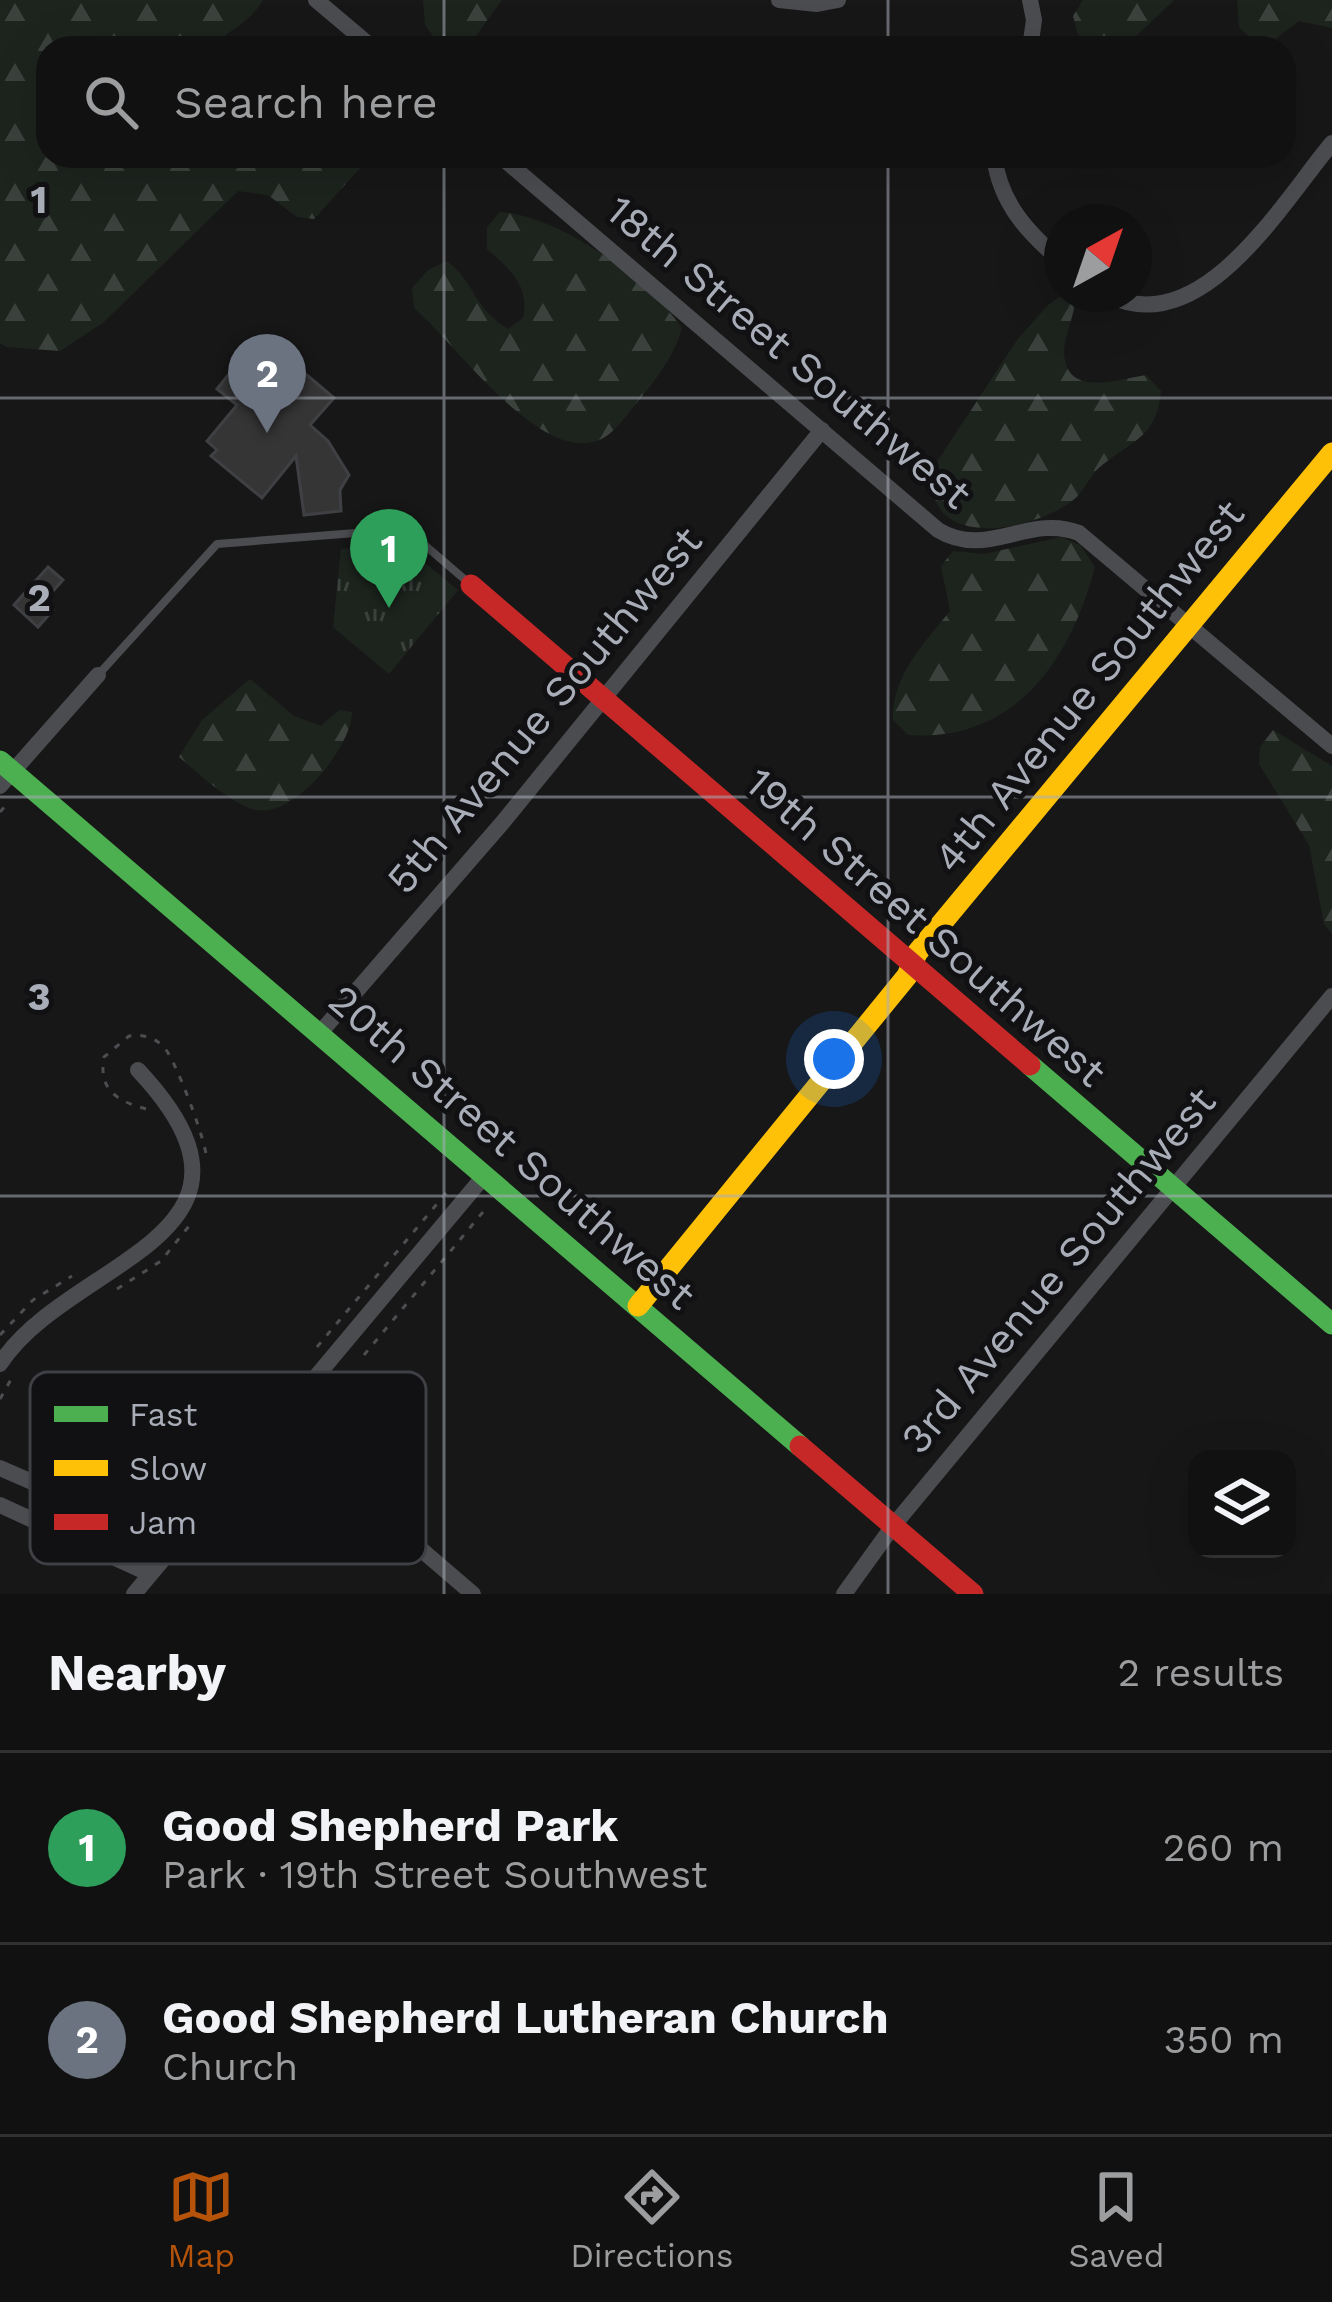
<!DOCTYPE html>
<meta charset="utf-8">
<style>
:root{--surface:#111;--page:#1e1f1f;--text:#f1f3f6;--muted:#9c9d9f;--line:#303131;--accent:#b45309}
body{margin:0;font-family:"Work Sans",sans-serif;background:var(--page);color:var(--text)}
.controls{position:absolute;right:36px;bottom:36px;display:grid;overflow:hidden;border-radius:24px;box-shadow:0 12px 48px #0002}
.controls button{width:108px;height:108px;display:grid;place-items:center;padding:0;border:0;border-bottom:3px solid var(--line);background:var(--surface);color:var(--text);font:60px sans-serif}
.compass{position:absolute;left:1044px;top:204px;width:108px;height:108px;border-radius:50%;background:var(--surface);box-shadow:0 12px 48px #0002;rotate:40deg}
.you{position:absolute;left:834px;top:1059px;width:42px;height:42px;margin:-30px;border:9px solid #fff;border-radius:50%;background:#1a73e8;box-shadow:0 0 0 18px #1a73e833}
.badge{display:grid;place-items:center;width:78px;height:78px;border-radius:50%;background:var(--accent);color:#fff;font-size:39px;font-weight:700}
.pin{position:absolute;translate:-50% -99px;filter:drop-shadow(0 3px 6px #0008)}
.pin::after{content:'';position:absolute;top:63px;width:42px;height:36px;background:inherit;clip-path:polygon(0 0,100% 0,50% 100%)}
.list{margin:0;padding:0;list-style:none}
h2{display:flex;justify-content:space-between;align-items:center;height:156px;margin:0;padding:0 48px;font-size:51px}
h2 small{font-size:39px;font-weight:400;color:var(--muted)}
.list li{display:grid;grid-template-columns:78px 1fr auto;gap:36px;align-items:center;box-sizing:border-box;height:192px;padding:0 48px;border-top:3px solid var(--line)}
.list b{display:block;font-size:45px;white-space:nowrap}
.list p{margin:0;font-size:39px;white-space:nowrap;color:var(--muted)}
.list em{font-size:39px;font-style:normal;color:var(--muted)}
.icon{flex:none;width:66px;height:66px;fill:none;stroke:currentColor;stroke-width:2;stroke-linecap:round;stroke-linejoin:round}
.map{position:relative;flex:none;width:1332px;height:1594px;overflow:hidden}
.search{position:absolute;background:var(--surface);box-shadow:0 12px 48px #0002;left:36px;right:36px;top:36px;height:132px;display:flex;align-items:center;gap:30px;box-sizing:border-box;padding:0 42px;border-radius:36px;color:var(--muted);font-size:45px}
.sheet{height:540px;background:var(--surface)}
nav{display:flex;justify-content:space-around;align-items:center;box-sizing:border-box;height:168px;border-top:3px solid var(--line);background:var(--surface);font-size:33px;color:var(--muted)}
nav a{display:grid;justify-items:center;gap:6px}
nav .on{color:var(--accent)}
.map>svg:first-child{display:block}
.grass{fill:url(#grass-tufts)}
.forest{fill:url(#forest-firs)}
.building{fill:#353536;stroke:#3f4043;stroke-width:3}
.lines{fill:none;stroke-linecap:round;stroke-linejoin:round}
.path{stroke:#4d4e52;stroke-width:3;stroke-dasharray:6 9;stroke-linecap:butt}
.lane{stroke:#4b4c50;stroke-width:8}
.street{stroke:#4b4c50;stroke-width:16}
.fast{stroke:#4caf50;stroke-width:21}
.slow{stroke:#ffc107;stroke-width:21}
.jam{stroke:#c62828;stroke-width:21}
.grid{fill:none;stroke:#a8adb8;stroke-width:3;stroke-opacity:0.55}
.labels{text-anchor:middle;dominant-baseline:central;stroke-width:10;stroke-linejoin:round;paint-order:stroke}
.street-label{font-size:42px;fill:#a8adb8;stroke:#111113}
.key{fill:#111113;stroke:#3e4045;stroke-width:3}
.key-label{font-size:33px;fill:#a8adb8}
.grid-label{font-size:39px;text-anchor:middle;font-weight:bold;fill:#a8adb8;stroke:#111113;stroke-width:10;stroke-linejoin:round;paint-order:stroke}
</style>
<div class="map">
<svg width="1332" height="1594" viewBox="0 0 1332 1594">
<defs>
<pattern id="grass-tufts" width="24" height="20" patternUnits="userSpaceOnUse" patternTransform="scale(3)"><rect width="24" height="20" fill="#1d241e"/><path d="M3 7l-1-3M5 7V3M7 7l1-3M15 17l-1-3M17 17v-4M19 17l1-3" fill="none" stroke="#3b413d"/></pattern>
<pattern id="forest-firs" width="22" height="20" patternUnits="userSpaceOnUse" patternTransform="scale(3)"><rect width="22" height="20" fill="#1d241e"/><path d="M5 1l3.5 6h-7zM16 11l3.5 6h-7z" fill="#3b413d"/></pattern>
</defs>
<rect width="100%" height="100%" fill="#171717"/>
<path class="grass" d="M 402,544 L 458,590 L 389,674 L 333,627 L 341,549 Z"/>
<g class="forest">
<path d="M 0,0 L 263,0 C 248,25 230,28 211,48 L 48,48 L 48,156 L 367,156 L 362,166 L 314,219 L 297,217 L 268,195 L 238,191 L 104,322 L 60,351 L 6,347 L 0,343 Z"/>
<path d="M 423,0 L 502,0 L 470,44 L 442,48 L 425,25 Z"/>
<path d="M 1083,0 L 1174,0 L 1132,40 L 1098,48 L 1078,35 L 1073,16 Z"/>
<path d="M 1237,0 L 1332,0 L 1332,28 L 1299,21 L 1275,39 L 1255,42 L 1239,27 Z"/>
<path d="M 500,212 C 559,216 648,279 682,328 C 673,359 654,382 634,406 C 623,420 611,438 593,442 C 535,457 454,342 414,308 L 412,288 L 428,270 L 447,261 C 475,282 472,307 508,329 L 523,318 C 530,286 510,269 487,249 L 487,227 Z"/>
<path d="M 1065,294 L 1075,303 C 1073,319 1064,337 1064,352 C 1065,399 1119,379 1146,375 L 1161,391 C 1157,437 1133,440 1101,466 C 1089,475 1084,493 1072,501 C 1029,533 921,552 933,468 L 1017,340 L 1049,304 Z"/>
<path d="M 1061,537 L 1080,545 L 1095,567 C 1070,662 1014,742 908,735 L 893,720 C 891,677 925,642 950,611 L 941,566 L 953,551 L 984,554 Z"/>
<path d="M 250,679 L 294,716 L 321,726 L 339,710 L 352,712 C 352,747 294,818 256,810 C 232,805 198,773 179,757 L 202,720 Z"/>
<path d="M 1273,730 L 1332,766 L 1332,934 L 1324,924 L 1309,845 L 1259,764 L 1260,747 Z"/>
</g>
<g class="building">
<path d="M 270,354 L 301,381 L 307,375 L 334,398 L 310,425 L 328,441 L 349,475 L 340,490 L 341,511 L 304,515 L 296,456 L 262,498 L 211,456 L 217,450 L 207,441 L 237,405 L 217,389 L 233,369 L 248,382 Z"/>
<path d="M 48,567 L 63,580 L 44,601 L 53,610 L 38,627 L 14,605 Z"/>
</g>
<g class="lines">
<g class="path">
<path d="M 0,812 L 7,804"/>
<path d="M 146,1109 C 118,1101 98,1091 104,1057 L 129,1036 C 142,1034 154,1037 164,1047 C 176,1061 203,1134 206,1154"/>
<path d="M 117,1289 L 161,1261 L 193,1221"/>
<path d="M 0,1335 L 33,1300 L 72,1276"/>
<path d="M 317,1347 L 452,1186"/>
<path d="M 364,1355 L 483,1212"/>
<path d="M 0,1399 L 14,1374"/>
</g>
<path class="lane" d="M 98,675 L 217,544 L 406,529 L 470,584"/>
<g class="street">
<path d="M 316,0 L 373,48"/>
<path d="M 779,0 L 817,4 L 838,0"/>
<path d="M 1030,0 L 1034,20 L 1030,48"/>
<path d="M 500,156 L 938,530 C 987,560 1029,513 1079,533 L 1332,746"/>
<path d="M 994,156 C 1000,203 1027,232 1062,262"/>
<path d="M 1106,294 C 1200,344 1281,204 1332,143"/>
<path d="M 0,786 L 98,675"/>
<path d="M 319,1034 L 503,822 L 822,430"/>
<path d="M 0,1364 C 69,1258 295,1237 138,1070"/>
<path d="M 276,1425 L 473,1594"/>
<path d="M 0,1468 L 175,1544"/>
<path d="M 0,1505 L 150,1574"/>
<path d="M 134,1594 L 485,1175"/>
<path d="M 844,1594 L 893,1526 L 1332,996"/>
</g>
<g class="fast">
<path d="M 0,761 L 800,1446"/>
<path d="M 1030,1065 L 1332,1324"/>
</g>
<path class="slow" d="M 638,1306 L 907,976 L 917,953 L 1332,453"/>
<g class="jam">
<path d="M 471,585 L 1030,1065"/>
<path d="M 800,1446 L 973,1594"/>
</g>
</g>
<path class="grid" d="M 444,0 L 444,48M 888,0 L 888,48M 444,156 L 444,1594M 888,156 L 888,1594M 0,398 L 1332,398M 0,797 L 1332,797M 0,1196 L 1332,1196"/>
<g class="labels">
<g class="street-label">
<text transform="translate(789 352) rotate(40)">18th Street Southwest</text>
<text transform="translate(1089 686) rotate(-51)">4th Avenue Southwest</text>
<text transform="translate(544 710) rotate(-50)">5th Avenue Southwest</text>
<text transform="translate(926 927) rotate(41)">19th Street Southwest</text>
<text transform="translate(512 1147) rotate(41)">20th Street Southwest</text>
<text transform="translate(1058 1270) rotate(-50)">3rd Avenue Southwest</text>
</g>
</g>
<rect x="30" y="1372" width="396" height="192" rx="18" class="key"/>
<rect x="54" y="1406" width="54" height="16" fill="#4caf50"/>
<rect x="54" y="1460" width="54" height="16" fill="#ffc107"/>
<rect x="54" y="1514" width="54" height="16" fill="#c62828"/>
<g class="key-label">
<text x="129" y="1426">Fast</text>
<text x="129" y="1480">Slow</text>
<text x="129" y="1534">Jam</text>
</g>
<g class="grid-label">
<text x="39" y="213">1</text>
<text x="39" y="611">2</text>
<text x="39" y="1010">3</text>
</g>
</svg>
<div class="controls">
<button><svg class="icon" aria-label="layers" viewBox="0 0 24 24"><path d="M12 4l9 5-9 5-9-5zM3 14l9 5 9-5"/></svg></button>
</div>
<svg class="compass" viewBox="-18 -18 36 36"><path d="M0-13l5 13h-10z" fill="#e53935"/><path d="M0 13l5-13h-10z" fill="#9c9d9f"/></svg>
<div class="you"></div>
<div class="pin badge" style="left:389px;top:608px;background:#2e9e5b">1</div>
<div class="pin badge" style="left:267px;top:433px;background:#6b7280">2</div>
<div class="search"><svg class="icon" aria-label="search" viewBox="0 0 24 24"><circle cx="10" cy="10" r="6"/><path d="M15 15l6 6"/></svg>Search here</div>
</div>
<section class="sheet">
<h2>Nearby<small>2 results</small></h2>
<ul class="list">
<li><span class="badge" style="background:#2e9e5b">1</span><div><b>Good Shepherd Park</b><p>Park · 19th Street Southwest</p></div><em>260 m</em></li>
<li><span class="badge" style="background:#6b7280">2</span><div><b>Good Shepherd Lutheran Church</b><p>Church</p></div><em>350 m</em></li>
</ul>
</section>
<nav>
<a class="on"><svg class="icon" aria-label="map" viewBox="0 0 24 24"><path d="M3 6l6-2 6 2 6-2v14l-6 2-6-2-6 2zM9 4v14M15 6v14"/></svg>Map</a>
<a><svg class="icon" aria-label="directions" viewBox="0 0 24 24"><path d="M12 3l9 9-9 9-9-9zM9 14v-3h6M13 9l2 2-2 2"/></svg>Directions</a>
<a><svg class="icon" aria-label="saved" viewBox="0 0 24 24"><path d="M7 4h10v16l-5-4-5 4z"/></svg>Saved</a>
</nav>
